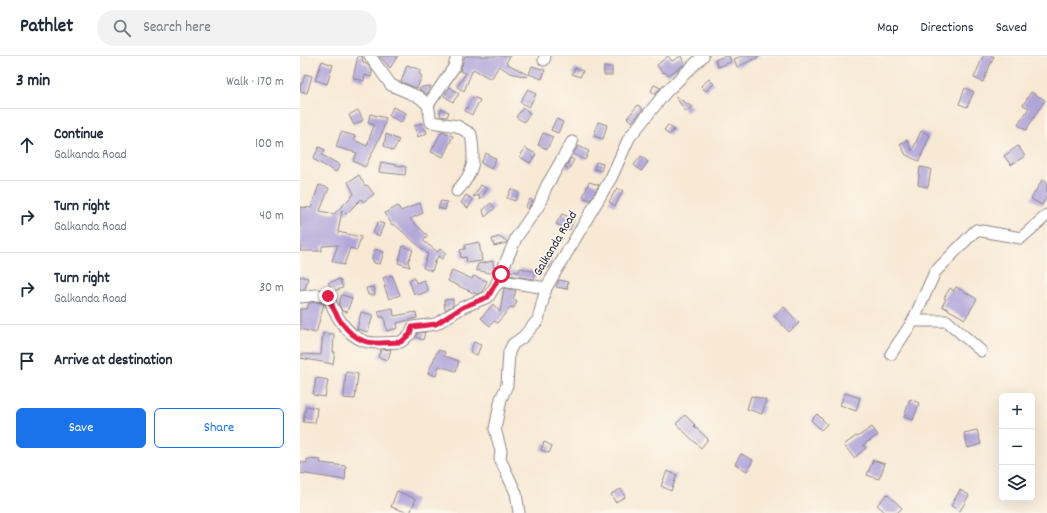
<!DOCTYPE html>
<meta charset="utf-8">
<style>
:root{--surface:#fff;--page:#f2f2f3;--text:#1f2937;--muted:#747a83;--line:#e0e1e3;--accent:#1a73e8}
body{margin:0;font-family:Dekko,sans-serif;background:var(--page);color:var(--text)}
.controls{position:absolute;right:12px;bottom:12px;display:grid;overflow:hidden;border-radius:6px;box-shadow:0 4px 16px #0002}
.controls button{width:36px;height:36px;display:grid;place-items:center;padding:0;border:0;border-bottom:1px solid var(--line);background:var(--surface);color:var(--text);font:20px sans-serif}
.stop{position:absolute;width:12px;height:12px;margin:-9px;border:3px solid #e11d48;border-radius:50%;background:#fff}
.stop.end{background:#e11d48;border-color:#fff;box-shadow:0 1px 4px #0008}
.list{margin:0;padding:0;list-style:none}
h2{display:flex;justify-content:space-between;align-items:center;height:52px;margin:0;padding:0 16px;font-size:17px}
h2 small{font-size:13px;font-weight:400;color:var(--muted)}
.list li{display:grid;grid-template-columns:26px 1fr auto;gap:12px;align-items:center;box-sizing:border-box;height:72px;padding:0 16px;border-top:1px solid var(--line)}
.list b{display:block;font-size:15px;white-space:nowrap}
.list p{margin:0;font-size:13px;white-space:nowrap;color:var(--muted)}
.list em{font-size:13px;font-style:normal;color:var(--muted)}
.actions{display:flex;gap:8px;padding:12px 16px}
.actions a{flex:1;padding:9px 0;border:1px solid var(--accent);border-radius:6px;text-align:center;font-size:14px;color:var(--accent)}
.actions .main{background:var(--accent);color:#fff}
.icon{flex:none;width:22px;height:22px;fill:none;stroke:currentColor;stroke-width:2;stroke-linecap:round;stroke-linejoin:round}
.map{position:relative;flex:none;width:747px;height:457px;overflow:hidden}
header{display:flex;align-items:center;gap:24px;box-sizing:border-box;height:56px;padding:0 20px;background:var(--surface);border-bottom:1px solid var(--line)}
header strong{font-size:19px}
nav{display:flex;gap:22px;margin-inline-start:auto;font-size:14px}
.search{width:280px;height:36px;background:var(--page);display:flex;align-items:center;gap:10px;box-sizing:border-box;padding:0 14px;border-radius:22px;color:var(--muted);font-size:15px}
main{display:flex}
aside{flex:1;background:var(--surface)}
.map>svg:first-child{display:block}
.building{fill:#b1a6da}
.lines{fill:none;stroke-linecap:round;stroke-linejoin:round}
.minor-casing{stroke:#8d8688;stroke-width:13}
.minor{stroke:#fff;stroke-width:11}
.route{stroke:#e11d48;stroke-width:5}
.labels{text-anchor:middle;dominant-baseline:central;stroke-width:3.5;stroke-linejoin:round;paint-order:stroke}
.street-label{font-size:13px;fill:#22223b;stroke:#fbf7ec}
</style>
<header>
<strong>Pathlet</strong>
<div class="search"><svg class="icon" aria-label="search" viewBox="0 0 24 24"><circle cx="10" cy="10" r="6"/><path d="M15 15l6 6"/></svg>Search here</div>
<nav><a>Map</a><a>Directions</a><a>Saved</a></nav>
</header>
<main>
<aside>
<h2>3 min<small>Walk · 170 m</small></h2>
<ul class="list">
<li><svg class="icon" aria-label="ahead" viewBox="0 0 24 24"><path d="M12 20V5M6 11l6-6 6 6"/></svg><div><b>Continue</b><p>Galkanda Road</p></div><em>100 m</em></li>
<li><svg class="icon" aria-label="right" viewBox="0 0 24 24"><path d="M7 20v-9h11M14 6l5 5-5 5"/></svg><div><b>Turn right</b><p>Galkanda Road</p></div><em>40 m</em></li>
<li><svg class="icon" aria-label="right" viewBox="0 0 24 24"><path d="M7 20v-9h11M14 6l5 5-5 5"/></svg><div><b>Turn right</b><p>Galkanda Road</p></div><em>30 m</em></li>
<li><svg class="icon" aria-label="arrive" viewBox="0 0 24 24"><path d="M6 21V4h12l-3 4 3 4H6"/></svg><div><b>Arrive at destination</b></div></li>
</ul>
<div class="actions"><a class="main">Save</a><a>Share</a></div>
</aside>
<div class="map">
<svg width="747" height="457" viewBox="0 0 747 457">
<rect width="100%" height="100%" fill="#fbf7ec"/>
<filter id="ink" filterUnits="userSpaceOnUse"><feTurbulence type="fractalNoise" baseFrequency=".025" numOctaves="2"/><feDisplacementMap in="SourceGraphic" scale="8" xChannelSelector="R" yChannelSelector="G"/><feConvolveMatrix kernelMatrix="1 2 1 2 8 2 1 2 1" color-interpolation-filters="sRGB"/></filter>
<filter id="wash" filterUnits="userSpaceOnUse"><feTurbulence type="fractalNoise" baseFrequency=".012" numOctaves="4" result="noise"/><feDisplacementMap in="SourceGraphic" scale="16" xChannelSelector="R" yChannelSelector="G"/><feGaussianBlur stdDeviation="0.9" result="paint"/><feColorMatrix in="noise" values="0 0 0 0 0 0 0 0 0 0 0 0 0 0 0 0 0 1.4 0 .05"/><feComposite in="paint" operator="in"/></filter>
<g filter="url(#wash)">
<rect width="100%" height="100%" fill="#f8e9d5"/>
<g id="blocks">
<g class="building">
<path d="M 58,0 L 62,0 L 63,7 L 67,8 L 72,15 L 71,21 L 65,19 L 64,25 L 53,22 Z"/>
<path d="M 79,0 L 98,0 L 90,12 Z"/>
<path d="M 165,0 L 210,0 L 206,7 L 228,19 L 227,21 L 210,17 L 199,10 L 191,23 L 173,13 L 164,35 L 157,31 L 166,17 L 160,15 Z"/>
<path d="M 368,0 L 372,5 L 381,0 L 385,8 L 368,19 L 365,16 L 363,17 L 357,9 Z"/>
<path d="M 425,0 L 429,0 L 431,6 L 418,11 L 415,4 Z"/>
<path d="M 442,0 L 461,0 L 437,11 L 434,3 Z"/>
<path d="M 683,0 L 694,0 L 683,26 L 674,22 Z"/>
<path d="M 22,5 L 33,9 L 27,28 L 15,24 Z"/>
<path d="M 107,9 L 121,14 L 119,18 L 122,20 L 117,32 L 101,26 Z"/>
<path d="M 232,10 L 245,14 L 242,23 L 229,18 Z"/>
<rect x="304" y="11" width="8" height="8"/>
<path d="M 275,12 L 283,15 L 280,21 L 272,18 Z"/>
<path d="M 5,18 L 12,20 L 7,37 L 0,35 L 0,27 L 2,28 Z"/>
<path d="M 409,23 L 414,28 L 406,35 L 401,30 Z"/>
<path d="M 354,29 L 361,32 L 355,38 L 351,35 Z"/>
<path d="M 131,30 L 127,38 L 119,33 L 122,31 Z"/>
<path d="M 150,31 L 159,38 L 153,46 L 144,40 Z"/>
<path d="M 665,32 L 674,36 L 667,51 L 659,48 Z"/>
<path d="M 228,33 L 236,38 L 229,51 L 220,46 Z"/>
<path d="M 731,36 L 745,44 L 726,74 L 718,69 L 729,52 L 723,49 Z"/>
<path d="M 375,40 L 392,51 L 386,56 Z"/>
<path d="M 173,41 L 180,44 L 172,59 L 165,55 Z"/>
<path d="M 338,49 L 343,53 L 332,66 L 327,62 Z"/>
<path d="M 93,51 L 106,57 L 101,66 L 89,60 Z"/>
<path d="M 223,52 L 230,57 L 224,66 L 216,61 Z"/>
<path d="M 141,53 L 149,56 L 147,61 L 140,60 Z"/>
<path d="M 58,54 L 63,64 L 54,69 L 49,59 Z"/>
<path d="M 70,58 L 86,62 L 82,77 L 65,111 L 53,105 L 57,97 L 36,91 L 41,76 L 55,80 L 54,84 L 67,90 L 74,69 L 68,67 Z"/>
<path d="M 256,63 L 263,66 L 258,77 L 251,74 Z"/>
<path d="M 298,66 L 307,69 L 303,83 L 294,80 Z"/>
<path d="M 122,67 L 127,77 L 118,81 L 114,70 Z"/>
<path d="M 368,69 L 374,74 L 369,79 L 364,74 Z"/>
<path d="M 142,75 L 153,80 L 143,101 L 131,96 Z"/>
<path d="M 621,75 L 630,79 L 619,105 L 606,99 L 600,88 L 607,84 L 612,95 Z"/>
<path d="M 243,77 L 253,81 L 247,93 L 238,89 Z"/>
<path d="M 86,78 L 99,84 L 93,95 L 84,90 Z"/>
<path d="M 278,90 L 289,95 L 285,104 L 273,98 Z"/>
<path d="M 718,90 L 725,100 L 711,109 L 704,100 Z"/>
<path d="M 19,91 L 25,94 L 22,99 L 40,109 L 36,116 L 13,103 Z"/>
<path d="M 225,92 L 236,98 L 230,107 L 220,101 Z"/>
<path d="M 186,97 L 196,103 L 191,113 L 181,107 Z"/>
<path d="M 341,100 L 348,106 L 341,115 L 334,109 Z"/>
<path d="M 271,102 L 274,104 L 269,113 L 265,111 Z"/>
<path d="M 81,106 L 106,111 L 105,119 L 79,116 Z"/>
<path d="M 296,106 L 303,108 L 301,115 L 294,113 Z"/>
<path d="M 620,111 L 631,113 L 628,131 L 618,129 Z"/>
<path d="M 59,119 L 65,130 L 67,129 L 74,138 L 63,146 L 61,143 L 46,158 L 42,154 L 38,176 L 61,181 L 57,194 L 50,192 L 44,209 L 32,205 L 38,189 L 22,190 L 22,195 L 0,195 L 0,151 L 11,152 L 19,129 L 29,132 L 20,155 L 34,158 L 54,138 L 48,126 Z"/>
<path d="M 742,124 L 747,126 L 747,140 L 742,149 L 731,143 Z"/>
<path d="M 289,126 L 299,129 L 290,144 L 283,141 Z"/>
<path d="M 181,129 L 187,133 L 180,144 L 179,139 L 173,141 Z"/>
<path d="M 317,132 L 323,135 L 315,150 L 309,146 Z"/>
<path d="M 211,133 L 219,137 L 215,145 L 207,142 Z"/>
<path d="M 166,139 L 173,144 L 168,152 L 161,147 Z"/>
<path d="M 230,143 L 233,145 L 228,153 L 225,151 Z"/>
<path d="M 141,145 L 147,146 L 145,154 L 138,152 Z"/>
<path d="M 120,147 L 123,157 L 110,163 L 128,180 L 123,185 L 138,196 L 140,193 L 146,197 L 142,203 L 138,200 L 135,207 L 133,206 L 135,207 L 132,215 L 123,212 L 128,198 L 94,168 L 92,169 L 85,157 L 98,150 L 101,155 Z"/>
<path d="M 191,147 L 195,152 L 185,161 L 183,154 Z"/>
<path d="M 262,158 L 274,163 L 270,174 L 256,168 Z"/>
<path d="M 78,166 L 84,168 L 79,180 L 73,177 Z"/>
<path d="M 199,181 L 207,185 L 206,187 L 194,190 L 192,183 Z"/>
<path d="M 179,186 L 182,205 L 167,207 L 166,201 L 161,202 L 160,194 L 165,193 L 165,189 Z"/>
<path d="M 103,190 L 113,194 L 108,206 L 110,211 L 98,207 Z"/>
<path d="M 75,193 L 84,196 L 80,208 L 74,207 L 72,202 Z"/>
<path d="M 244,199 L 252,201 L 249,212 L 240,209 Z"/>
<path d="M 193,205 L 194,215 L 190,217 L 176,214 L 178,208 Z"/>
<path d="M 220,212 L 236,216 L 234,223 L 208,219 L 210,215 L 219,216 Z"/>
<path d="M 152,214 L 172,223 L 173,220 L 187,225 L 182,236 L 176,238 L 148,225 Z"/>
<path d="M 92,219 L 100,239 L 89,243 L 84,230 L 86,230 L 83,222 Z"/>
<path d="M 0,220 L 8,222 L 5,233 L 0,234 Z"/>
<path d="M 114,221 L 116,227 L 124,224 L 128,235 L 118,239 L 117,236 L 114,238 L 109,224 Z"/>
<path d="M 40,223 L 43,232 L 33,235 L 28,227 Z"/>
<path d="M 259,224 L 268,226 L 267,233 L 256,231 Z"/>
<path d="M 74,231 L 75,239 L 68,239 L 66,232 Z"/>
<path d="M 656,231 L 677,243 L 665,263 L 642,250 L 646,243 L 644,242 L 650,232 L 654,235 Z"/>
<path d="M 204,232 L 216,235 L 213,243 L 217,245 L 214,252 L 211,251 L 197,267 L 194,265 L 190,270 L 181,262 L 193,248 L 200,256 Z"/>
<path d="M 42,239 L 52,242 L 47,256 L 42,255 L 39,248 Z"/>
<path d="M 153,243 L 153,249 L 145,254 L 144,244 Z"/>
<path d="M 18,246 L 24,248 L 16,277 L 0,273 L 0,253 L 7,253 L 9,247 Z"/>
<path d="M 484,251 L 499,267 L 489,276 L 474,260 Z"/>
<path d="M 93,252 L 94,260 L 116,256 L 117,262 L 97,267 L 98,272 L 87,275 L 84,261 L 80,261 L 78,255 Z"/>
<path d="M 61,256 L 73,259 L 68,276 L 57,273 Z"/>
<path d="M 125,276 L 123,284 L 116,281 L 118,277 Z"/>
<path d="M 23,277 L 34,278 L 33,296 L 35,296 L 33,308 L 0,302 L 1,298 L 21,299 Z"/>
<path d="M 174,286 L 181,289 L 177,299 L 170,296 Z"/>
<path d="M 91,293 L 88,304 L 78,301 L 81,294 Z"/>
<path d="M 138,294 L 145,296 L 144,300 L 159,305 L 156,315 L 139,310 L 136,320 L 128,317 Z"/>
<path d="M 46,316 L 58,318 L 55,343 L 44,342 Z"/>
<path d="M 16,322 L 28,324 L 25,341 L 13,339 Z"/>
<path d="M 545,337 L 560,342 L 556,355 L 540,349 Z"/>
<path d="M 451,340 L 466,344 L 462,358 L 447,353 Z"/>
<path d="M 610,343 L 619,347 L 613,364 L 604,361 Z"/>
<path d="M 6,350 L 17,352 L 15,367 L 3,366 Z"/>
<path d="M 517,358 L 527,368 L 521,374 L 511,364 Z"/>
<path d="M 385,359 L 395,369 L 394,370 L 408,383 L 401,392 L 376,368 Z"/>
<path d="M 572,371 L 578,379 L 563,389 L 566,392 L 554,402 L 544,389 L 556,380 L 557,381 Z"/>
<path d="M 677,374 L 681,388 L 668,392 L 664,377 Z"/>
<path d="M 244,386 L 252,390 L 249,397 L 241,394 Z"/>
<path d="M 441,398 L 453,404 L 447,415 L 435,408 Z"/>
<path d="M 7,403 L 21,404 L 20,407 L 46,410 L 45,424 L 0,417 L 0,406 L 7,407 Z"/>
<path d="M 573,404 L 585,408 L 579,423 L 567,419 Z"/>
<path d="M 367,415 L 377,419 L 371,435 L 361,430 Z"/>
<path d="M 321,433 L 325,441 L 315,446 L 311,438 Z"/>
<path d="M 660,434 L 669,439 L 660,455 L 651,450 Z"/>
<path d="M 97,435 L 116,443 L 110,457 L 91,451 Z"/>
<path d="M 587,438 L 602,452 L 597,457 L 586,457 L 577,449 Z"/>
</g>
</g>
</g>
<g filter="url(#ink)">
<use href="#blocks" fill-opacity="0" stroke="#8d8688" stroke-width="1"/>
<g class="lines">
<g class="minor-casing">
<g id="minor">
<path d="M 70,0 L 91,29 L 119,41 L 128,49"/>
<path d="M 157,0 L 154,11 L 128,49 L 131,66 L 157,70 L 171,78 C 175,104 175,116 157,135"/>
<path d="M 244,4 L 245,0"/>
<path d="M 196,229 L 216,182 L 239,149 L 246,131 L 272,86"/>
<path d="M 0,241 L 16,239 L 28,240 C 35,258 45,278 64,285 C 74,289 90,286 101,286 L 110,278 L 113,271 L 136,268 L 163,251 L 188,241 L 196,229 L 202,225 L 246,232 L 311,122 L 329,82 L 366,36 L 403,0"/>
<path d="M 613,265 L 647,265 L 681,295"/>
<path d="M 591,298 L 613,265 L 635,216 L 676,174 L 721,182 L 747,159"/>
<path d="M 219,457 L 216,437 L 200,403 L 201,395 L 195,373 L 201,343 L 207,329 L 209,296 L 213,288 L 223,281 L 238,264 L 246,232"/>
</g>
</g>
<use href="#minor" class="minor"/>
</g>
</g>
<g class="lines" filter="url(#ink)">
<path class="route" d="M 28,240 C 35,258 45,278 64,285 C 74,289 90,286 101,286 L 110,278 L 112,271 L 136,268 L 163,251 L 188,241 L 201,218"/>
</g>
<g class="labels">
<g class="street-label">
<text transform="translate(256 188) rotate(-59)">Galkanda Road</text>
</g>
</g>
</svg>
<div class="controls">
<button>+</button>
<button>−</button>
<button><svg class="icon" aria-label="layers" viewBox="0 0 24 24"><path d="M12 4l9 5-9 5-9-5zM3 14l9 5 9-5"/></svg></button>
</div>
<div class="stop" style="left:201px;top:218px"></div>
<div class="stop end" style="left:28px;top:240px"></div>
</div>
</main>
